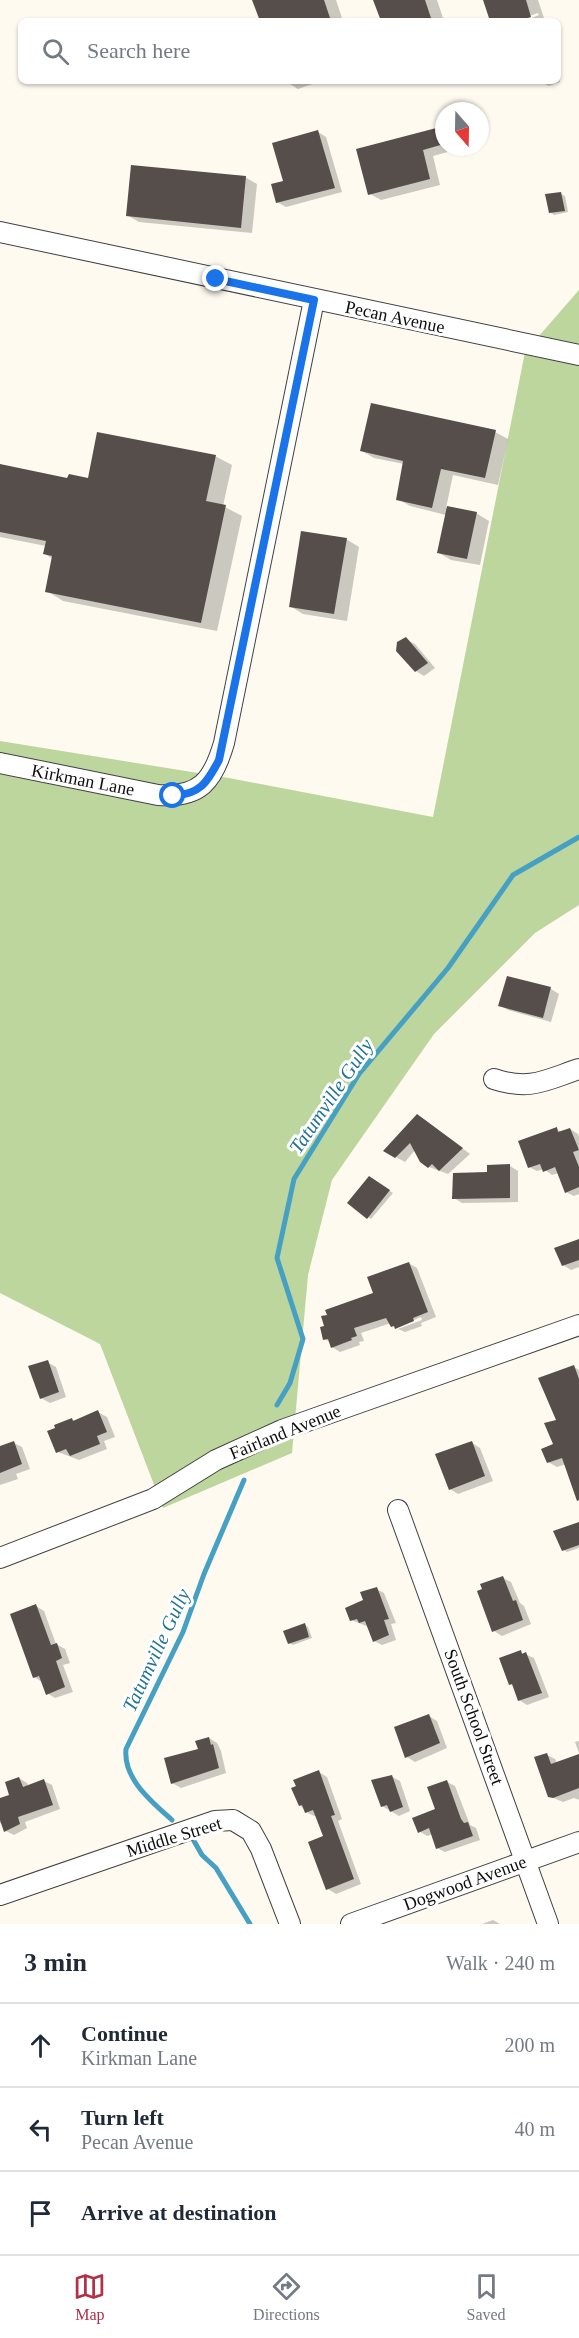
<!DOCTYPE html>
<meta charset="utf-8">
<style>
:root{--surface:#fff;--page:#f2f2f3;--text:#1f2937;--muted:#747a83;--line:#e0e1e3;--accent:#b43047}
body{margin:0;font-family:Georgia,serif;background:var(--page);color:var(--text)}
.compass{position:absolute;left:435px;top:102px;width:54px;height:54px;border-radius:50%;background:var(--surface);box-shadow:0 2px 4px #0004;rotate:160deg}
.stop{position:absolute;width:18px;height:18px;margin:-14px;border:4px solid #1a73e8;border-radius:50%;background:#fff}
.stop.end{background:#1a73e8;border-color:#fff;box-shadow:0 2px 6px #0008}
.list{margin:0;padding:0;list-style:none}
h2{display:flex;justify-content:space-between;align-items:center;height:78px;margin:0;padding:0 24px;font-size:26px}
h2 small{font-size:20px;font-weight:400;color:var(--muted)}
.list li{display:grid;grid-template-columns:39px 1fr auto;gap:18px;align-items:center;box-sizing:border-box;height:84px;padding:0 24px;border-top:2px solid var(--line)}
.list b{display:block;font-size:22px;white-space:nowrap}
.list p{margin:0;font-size:20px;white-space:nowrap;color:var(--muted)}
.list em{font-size:20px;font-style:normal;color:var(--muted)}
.icon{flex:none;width:33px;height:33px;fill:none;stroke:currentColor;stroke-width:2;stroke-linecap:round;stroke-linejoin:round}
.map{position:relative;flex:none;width:579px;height:1924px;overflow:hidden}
.search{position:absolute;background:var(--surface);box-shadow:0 2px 4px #0004;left:18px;right:18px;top:18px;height:66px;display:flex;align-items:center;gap:15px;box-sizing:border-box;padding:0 21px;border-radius:9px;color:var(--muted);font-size:22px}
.sheet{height:330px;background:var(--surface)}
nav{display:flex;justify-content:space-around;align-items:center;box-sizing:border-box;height:84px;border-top:2px solid var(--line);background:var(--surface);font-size:16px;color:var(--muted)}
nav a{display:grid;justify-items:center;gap:3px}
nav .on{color:var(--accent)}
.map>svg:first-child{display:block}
.forest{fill:#bdd69d}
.shadow{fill:#0003}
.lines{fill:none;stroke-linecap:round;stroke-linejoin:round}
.stream{stroke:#45a0c3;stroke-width:5}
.building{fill:#564e4b}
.minor-casing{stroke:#414141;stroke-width:22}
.minor{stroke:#fff;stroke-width:20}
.route{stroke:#1a73e8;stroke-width:8}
.labels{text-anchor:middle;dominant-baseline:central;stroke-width:6;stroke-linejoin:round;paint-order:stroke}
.street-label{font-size:18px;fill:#0e0e0e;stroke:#fff}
.water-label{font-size:20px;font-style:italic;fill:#207297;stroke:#fff}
</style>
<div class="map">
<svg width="579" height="1924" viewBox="0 0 579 1924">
<rect width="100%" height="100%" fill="#fefaf0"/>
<path class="forest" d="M 579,290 L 579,905 L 535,933 L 434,1034 L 332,1180 L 308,1275 L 292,1453 L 163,1508 L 100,1344 L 0,1293 L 0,741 L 229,778 L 433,817 L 525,352 Z"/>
<g class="shadow">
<path d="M 255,0 L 336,0 L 343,21 L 262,21 Z"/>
<path d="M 375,0 L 437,0 L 444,21 L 382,21 Z"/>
<path d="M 484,0 L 538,0 L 545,21 L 524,21 L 539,15 L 538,13 L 515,21 L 492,21 Z"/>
<path d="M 558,78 L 560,82 L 549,86 L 545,84 L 544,81 L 558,81 Z"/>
<path d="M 285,81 L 321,81 L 298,89 Z"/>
<path d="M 444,128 L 444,147 L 466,147 L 433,156 L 440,185 L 381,200 L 370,194 Z"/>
<path d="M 318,132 L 326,137 L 342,192 L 286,207 L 277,202 L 285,182 Z"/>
<path d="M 245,177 L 257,184 L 252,233 L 139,222 L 127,215 Z"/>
<path d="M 561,194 L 565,196 L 568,212 L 554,215 L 550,212 Z"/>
<path d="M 495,432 L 508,439 L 498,485 L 453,475 L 446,508 L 476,513 L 489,521 L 480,565 L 451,560 L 439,553 L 446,515 L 410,506 L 398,499 L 404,464 L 374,458 L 362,451 Z"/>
<path d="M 215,456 L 232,465 L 223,506 L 242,516 L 217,631 L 63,601 L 47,591 L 53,559 L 45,554 L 46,546 L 0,537 L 0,466 L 68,480 L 89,479 Z"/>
<path d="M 346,539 L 359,547 L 347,621 L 303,614 L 290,606 Z"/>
<path d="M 406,639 L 415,644 L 435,668 L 424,676 L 416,671 Z"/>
<path d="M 508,978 L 551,989 L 559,994 L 551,1022 L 508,1010 L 500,1005 Z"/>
<path d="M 425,1120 L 470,1154 L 448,1174 L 429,1167 L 415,1150 L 405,1162 L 385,1151 Z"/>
<path d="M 556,1129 L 562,1132 L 570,1129 L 578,1134 L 579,1137 L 579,1194 L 574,1196 L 566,1192 L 559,1173 L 552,1175 L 544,1169 L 537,1171 L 529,1167 Z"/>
<path d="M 510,1166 L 518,1171 L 518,1202 L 462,1203 L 454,1198 Z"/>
<path d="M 370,1178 L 393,1193 L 371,1219 L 368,1217 Z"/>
<path d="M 579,1240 L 579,1267 L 571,1270 L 563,1265 Z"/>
<path d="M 408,1263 L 417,1268 L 436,1317 L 421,1323 L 422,1326 L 405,1332 L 398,1329 L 422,1320 L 421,1317 L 396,1328 L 391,1323 L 361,1333 L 364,1341 L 359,1342 L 360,1345 L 340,1352 L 332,1347 L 331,1343 L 325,1339 Z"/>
<path d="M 47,1362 L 56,1367 L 66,1397 L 50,1403 L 41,1398 Z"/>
<path d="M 574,1367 L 579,1370 L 579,1501 L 566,1464 L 557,1467 L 548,1462 L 555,1445 Z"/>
<path d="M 98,1412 L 107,1417 L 115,1437 L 104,1441 L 107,1449 L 79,1460 L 58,1452 L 71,1419 L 75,1421 Z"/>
<path d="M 14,1443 L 22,1447 L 30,1469 L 16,1474 L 18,1479 L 0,1485 L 0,1448 Z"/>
<path d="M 472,1443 L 480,1448 L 493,1481 L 458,1494 L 450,1489 Z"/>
<path d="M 579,1523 L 579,1548 L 567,1552 L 563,1550 Z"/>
<path d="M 503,1578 L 511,1582 L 520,1603 L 524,1606 L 531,1624 L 502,1636 L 494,1631 Z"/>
<path d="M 376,1589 L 384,1593 L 396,1623 L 391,1624 L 396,1640 L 382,1645 L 374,1641 L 369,1627 L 351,1620 Z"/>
<path d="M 36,1606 L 44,1611 L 56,1644 L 65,1649 L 70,1663 L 63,1665 L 73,1692 L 55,1698 L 47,1693 L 42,1682 L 34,1677 Z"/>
<path d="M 305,1625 L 308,1627 L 312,1638 L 293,1645 L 289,1643 Z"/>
<path d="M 520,1652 L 534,1658 L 549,1697 L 527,1705 L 519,1700 L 514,1686 L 510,1684 Z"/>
<path d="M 429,1716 L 437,1721 L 447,1748 L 415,1762 L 407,1757 Z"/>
<path d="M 209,1738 L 217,1743 L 221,1751 L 226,1773 L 181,1788 L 172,1783 Z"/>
<path d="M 579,1741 L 579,1753 L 575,1742 Z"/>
<path d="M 547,1755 L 555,1759 L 557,1763 L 579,1756 L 579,1800 L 574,1798 L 563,1802 L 549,1796 Z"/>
<path d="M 319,1772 L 327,1777 L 342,1819 L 338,1821 L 361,1884 L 336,1894 L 328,1889 L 325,1837 L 317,1815 L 314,1816 L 306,1812 L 300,1805 Z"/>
<path d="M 392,1777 L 400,1781 L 410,1811 L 399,1816 L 382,1806 Z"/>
<path d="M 19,1778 L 27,1783 L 29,1787 L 44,1781 L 52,1785 L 60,1809 L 25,1822 L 27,1828 L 14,1835 L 6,1831 L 4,1825 L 0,1823 L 0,1800 L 11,1796 Z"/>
<path d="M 447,1782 L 455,1786 L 470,1825 L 476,1828 L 480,1840 L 445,1852 L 437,1848 L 433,1834 L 427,1836 L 419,1831 L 437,1810 Z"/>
<path d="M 493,1920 L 500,1924 L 482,1924 Z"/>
</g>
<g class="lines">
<g class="stream">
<path d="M 277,1405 L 290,1383 L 303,1339 L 277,1258 L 294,1179 L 359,1074 L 448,968 L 513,875 L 579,837"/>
<path d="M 172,1820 C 152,1802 123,1779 126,1749 L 183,1632 L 204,1574 L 244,1480"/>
<path d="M 194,1841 L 202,1855 L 216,1868 L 250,1924"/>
</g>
</g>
<g class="building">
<path d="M 252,0 L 324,0 L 331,21 L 260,21 Z"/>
<path d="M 373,0 L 425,0 L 432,21 L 381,21 Z"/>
<path d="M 483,0 L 526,0 L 531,17 L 519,21 L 490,21 Z"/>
<path d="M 444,126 L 444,144 L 423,150 L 430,179 L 368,195 L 356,149 Z"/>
<path d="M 318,130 L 335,188 L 276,203 L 271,184 L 283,181 L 272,143 Z"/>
<path d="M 131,165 L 246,176 L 241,228 L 126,216 Z"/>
<path d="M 561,192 L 565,211 L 549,213 L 545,194 Z"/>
<path d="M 371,403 L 496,430 L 485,478 L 441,469 L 432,508 L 396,500 L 403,461 L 360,451 Z"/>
<path d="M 97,432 L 216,455 L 206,501 L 226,505 L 201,623 L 45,592 L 52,556 L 43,554 L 46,541 L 0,532 L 0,464 L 67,478 L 69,474 L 88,478 Z"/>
<path d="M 447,506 L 477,512 L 467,559 L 437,553 Z"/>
<path d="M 301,531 L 347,538 L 334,614 L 289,607 Z"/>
<path d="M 406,637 L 428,663 L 415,672 L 396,651 L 397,642 Z"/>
<path d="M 507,976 L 551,987 L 543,1018 L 498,1006 Z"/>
<path d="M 417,1114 L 463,1148 L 439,1171 L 432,1164 L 428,1168 L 420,1162 L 410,1143 L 395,1158 L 383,1151 Z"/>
<path d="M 557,1127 L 558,1132 L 570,1128 L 579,1150 L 573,1152 L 579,1167 L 579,1187 L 565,1193 L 555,1167 L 543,1172 L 540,1164 L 528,1168 L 518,1141 Z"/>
<path d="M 510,1164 L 510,1198 L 452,1199 L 453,1173 L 487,1172 L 487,1165 Z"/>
<path d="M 369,1176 L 390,1190 L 367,1219 L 347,1203 Z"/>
<path d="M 579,1239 L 579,1260 L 562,1266 L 554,1248 Z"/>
<path d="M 409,1262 L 428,1312 L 413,1318 L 414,1321 L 395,1329 L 394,1326 L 391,1327 L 386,1318 L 354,1328 L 357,1336 L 351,1338 L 352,1340 L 331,1348 L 328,1339 L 323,1340 L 320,1327 L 324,1326 L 321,1316 L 327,1315 L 325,1310 L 373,1293 L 367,1277 Z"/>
<path d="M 48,1360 L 59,1392 L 40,1399 L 28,1366 Z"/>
<path d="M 574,1365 L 579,1379 L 579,1500 L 577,1501 L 562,1458 L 547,1463 L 541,1449 L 553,1444 L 544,1423 L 556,1420 L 538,1378 Z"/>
<path d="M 98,1410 L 107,1432 L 97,1436 L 100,1444 L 70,1456 L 66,1449 L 56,1453 L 47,1431 L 55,1428 L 54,1425 L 72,1418 L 73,1421 Z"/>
<path d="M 14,1441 L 22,1464 L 0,1473 L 0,1446 Z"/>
<path d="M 472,1441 L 485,1476 L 449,1490 L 435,1454 Z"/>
<path d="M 579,1522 L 579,1545 L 562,1551 L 553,1531 Z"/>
<path d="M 503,1576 L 513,1601 L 516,1600 L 523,1620 L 492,1632 L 477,1591 L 482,1589 L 480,1584 Z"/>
<path d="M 377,1587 L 389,1619 L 384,1620 L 389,1635 L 373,1642 L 365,1621 L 359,1623 L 357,1619 L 350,1621 L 345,1608 L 363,1600 L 360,1592 Z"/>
<path d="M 36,1604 L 51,1645 L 57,1643 L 62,1658 L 56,1661 L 65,1687 L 46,1695 L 39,1676 L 33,1678 L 10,1614 Z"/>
<path d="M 305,1623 L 309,1637 L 288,1644 L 283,1631 Z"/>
<path d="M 521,1650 L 522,1654 L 526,1652 L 542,1693 L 518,1701 L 512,1684 L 509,1685 L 499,1658 Z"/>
<path d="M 429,1714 L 440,1743 L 405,1758 L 394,1727 Z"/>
<path d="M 209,1737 L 211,1745 L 213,1744 L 219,1768 L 171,1784 L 164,1758 L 198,1749 L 195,1741 Z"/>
<path d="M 547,1753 L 551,1764 L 579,1754 L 579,1788 L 553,1798 L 548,1797 L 534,1757 Z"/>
<path d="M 319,1770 L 335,1815 L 331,1816 L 354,1879 L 326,1890 L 308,1842 L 323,1836 L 313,1810 L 305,1813 L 302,1805 L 299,1806 L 291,1788 L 296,1786 L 293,1780 Z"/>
<path d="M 392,1775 L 403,1807 L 390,1812 L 387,1805 L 381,1807 L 371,1780 Z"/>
<path d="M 19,1777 L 23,1787 L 44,1779 L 53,1805 L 18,1817 L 20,1824 L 4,1832 L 0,1820 L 0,1798 L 9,1795 L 5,1782 Z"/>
<path d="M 447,1780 L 461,1819 L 464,1823 L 468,1822 L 473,1836 L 436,1849 L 429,1828 L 418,1833 L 412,1818 L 435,1809 L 427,1787 Z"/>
</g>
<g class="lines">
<g class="minor-casing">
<g id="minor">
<path d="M 0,232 L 579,355"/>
<path d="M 0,763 L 158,795 C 200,798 213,781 224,743 L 314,300"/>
<path d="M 494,1079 C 530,1091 546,1080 579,1069"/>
<path d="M 398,1510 L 548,1924"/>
<path d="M 0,1558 L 153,1499 L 216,1460 L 282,1430 L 579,1325"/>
<path d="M 0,1895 L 215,1821 L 233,1820 L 251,1831 L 261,1849 L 290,1924"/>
<path d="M 351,1924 L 579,1842"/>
</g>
</g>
<use href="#minor" class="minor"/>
</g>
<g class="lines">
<path class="route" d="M 173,796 C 200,794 207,783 219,760 L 314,300 L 216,279"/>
</g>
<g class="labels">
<g class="street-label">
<text transform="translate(395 317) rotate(12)">Pecan Avenue</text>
<text transform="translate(83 780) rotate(11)">Kirkman Lane</text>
<text transform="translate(285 1432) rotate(-22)">Fairland Avenue</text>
<text transform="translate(474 1717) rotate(70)">South School Street</text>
<text transform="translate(174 1837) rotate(-17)">Middle Street</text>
<text transform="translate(465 1883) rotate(-20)">Dogwood Avenue</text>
</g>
<g class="water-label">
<text transform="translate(331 1096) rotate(-56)">Tatumville Gully</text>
<text transform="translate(156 1650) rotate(-65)">Tatumville Gully</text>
</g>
</g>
</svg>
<svg class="compass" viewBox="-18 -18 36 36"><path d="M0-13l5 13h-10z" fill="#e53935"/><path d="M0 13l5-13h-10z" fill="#747a83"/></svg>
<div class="stop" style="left:173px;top:796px"></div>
<div class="stop end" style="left:216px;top:279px"></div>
<div class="search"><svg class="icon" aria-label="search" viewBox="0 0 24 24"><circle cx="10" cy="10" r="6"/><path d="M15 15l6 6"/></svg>Search here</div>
</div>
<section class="sheet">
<h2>3 min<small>Walk · 240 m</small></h2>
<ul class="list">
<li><svg class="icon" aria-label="ahead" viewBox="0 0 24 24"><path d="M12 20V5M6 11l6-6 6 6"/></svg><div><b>Continue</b><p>Kirkman Lane</p></div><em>200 m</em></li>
<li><svg class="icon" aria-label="left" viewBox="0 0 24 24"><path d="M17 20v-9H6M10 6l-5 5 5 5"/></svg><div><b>Turn left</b><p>Pecan Avenue</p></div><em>40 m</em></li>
<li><svg class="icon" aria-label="arrive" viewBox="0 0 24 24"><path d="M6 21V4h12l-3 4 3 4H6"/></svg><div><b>Arrive at destination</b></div></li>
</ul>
</section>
<nav>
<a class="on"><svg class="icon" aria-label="map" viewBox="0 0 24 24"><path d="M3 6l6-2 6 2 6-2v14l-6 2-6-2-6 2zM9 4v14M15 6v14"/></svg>Map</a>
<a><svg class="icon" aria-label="directions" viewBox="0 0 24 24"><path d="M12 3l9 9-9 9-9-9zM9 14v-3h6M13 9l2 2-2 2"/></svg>Directions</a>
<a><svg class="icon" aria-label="saved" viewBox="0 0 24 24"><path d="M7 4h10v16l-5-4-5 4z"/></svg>Saved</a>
</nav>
